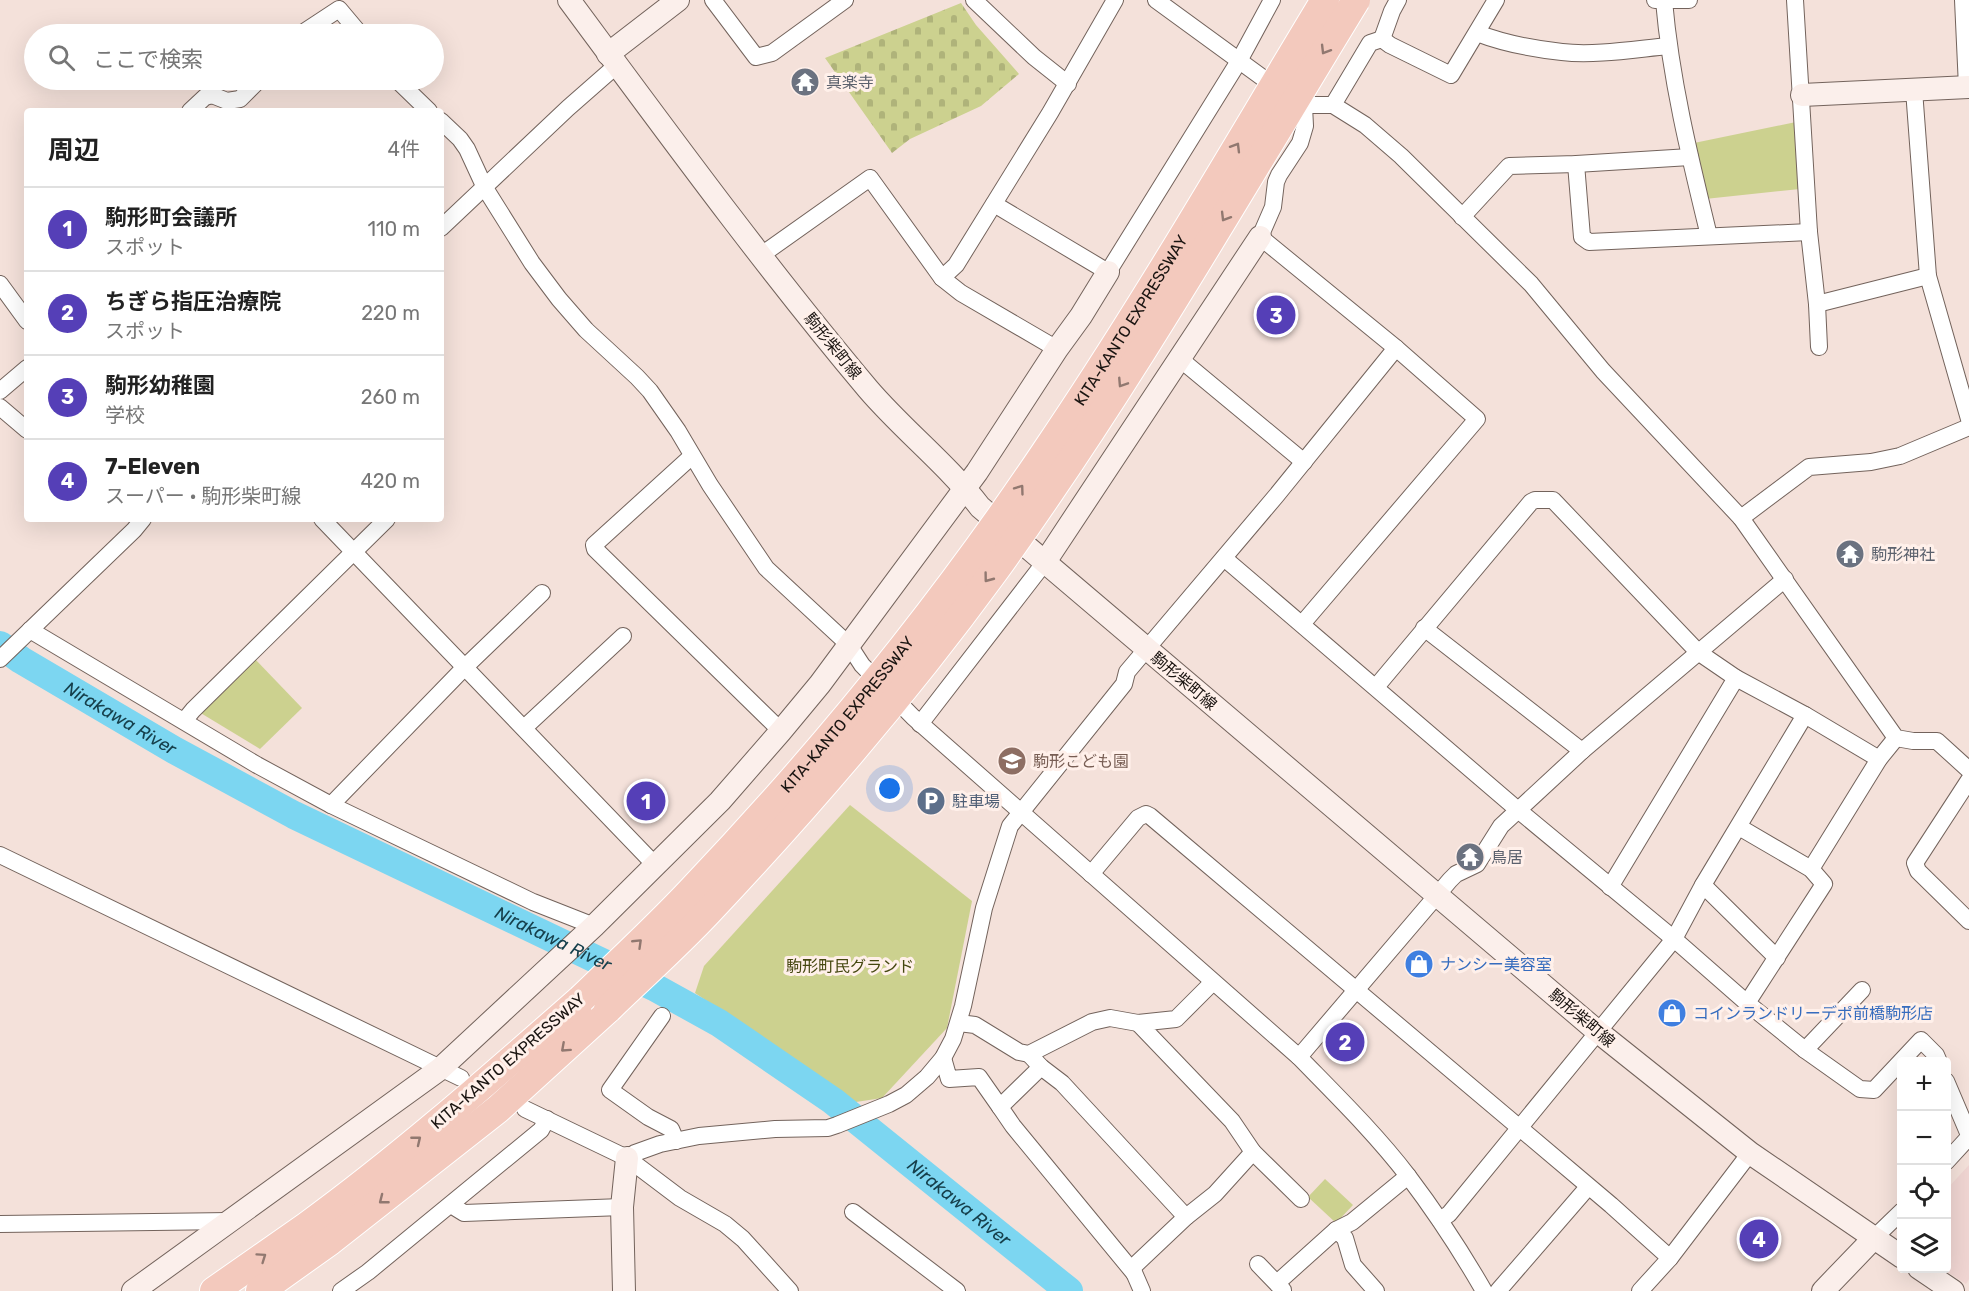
<!DOCTYPE html>
<html lang="ja">
<meta charset="utf-8">
<style>
:root{--surface:#fff;--page:#f6f6f6;--text:#222;--muted:#767676;--line:#e0e0e0;--accent:#553fb7}
body{margin:0;font-family:Rubik,"Noto Sans JP",sans-serif;background:var(--page);color:var(--text)}
.controls{position:absolute;right:18px;bottom:18px;display:grid;overflow:hidden;border-radius:6px;box-shadow:0 6px 24px #0002}
.controls button{width:54px;height:54px;display:grid;place-items:center;padding:0;border:0;border-bottom:2px solid var(--line);background:var(--surface);color:var(--text);font:30px sans-serif}
.you{position:absolute;left:890px;top:789px;width:21px;height:21px;margin:-15px;border:4px solid #fff;border-radius:50%;background:#1a73e8;box-shadow:0 0 0 9px #1a73e833}
.badge{display:grid;place-items:center;width:39px;height:39px;border-radius:50%;background:var(--accent);color:#fff;font-size:20px;font-weight:700}
.pin{position:absolute;translate:-50% -50%;border:3px solid #fff;box-shadow:0 2px 6px #0006}
.list{margin:0;padding:0;list-style:none}
h2{display:flex;justify-content:space-between;align-items:center;height:78px;margin:0;padding:0 24px;font-size:26px}
h2 small{font-size:20px;font-weight:400;color:var(--muted)}
.list li{display:grid;grid-template-columns:39px 1fr auto;gap:18px;align-items:center;box-sizing:border-box;height:84px;padding:0 24px;border-top:2px solid var(--line)}
.list b{display:block;font-size:22px;white-space:nowrap}
.list p{margin:0;font-size:20px;white-space:nowrap;color:var(--muted)}
.list em{font-size:20px;font-style:normal;color:var(--muted)}
.icon{flex:none;width:33px;height:33px;fill:none;stroke:currentColor;stroke-width:2;stroke-linecap:round;stroke-linejoin:round}
.map{position:relative;flex:none;width:1969px;height:1291px;overflow:hidden}
.search{position:absolute;background:var(--surface);box-shadow:0 6px 24px #0002;left:24px;top:24px;width:420px;height:66px;display:flex;align-items:center;gap:15px;box-sizing:border-box;padding:0 21px;border-radius:33px;color:var(--muted);font-size:22px}
.panel{position:absolute;background:var(--surface);box-shadow:0 6px 24px #0002;left:24px;top:108px;width:420px;height:414px;border-radius:6px}
.map>svg:first-child{display:block}
.industrial{fill:#f0d5d2}
.cemetery{fill:url(#cemetery-stones)}
.park{fill:#ccd18f}
.lines{fill:none;stroke-linecap:round;stroke-linejoin:round}
.river{stroke:#7cd6f1;stroke-width:28}
.street-casing{stroke:#73635c;stroke-width:18}
.secondary-casing{stroke:#73635c;stroke-width:24}
.highway-casing{stroke:#fff;stroke-width:30}
.street{stroke:#fff;stroke-width:16}
.secondary{stroke:#fbefeb;stroke-width:22}
.highway{stroke:#f3c9bd;stroke-width:28}
.highway-bridge-casing{stroke:#fff;stroke-width:30;stroke-linecap:butt}
.highway-bridge{stroke:#f3c9bd;stroke-width:28}
.oneway{stroke:#917870}
.labels{text-anchor:middle;dominant-baseline:central;stroke-width:6;stroke-linejoin:round;paint-order:stroke}
.worship-label{font-size:16px;fill:#5b616d;stroke:#fff0ea;text-anchor:start}
.street-label{font-size:16px;fill:#1a1411;stroke:#fff0ea}
.education-label{font-size:16px;fill:#785e54;stroke:#fff0ea;text-anchor:start}
.service-label{font-size:16px;fill:#4e5e75;stroke:#fff0ea;text-anchor:start}
.shop-label{font-size:16px;fill:#366cbe;stroke:#fff0ea;text-anchor:start}
.park-label{font-size:16px;fill:#454710;stroke:#fff0ea}
.water-label{font-size:18px;font-style:italic;fill:#16404c;stroke:#fff0ea}
</style>
<div class="map">
<svg width="1969" height="1291" viewBox="0 0 1969 1291">
<defs>
<pattern id="cemetery-stones" width="16" height="16" patternUnits="userSpaceOnUse" patternTransform="scale(1.5)"><rect width="16" height="16" fill="#ccd18f"/><path d="M2 7V4a2 2 0 0 1 4 0v3zM10 15v-3a2 2 0 0 1 4 0v3z" fill="#afb37a"/></pattern>
</defs>
<rect width="100%" height="100%" fill="#f4e1da"/>
<path class="industrial" d="M 1969,1165 L 1969,1279 L 1966,1284 L 1943,1269 L 1946,1268 L 1947,1189 Z"/>
<path class="cemetery" d="M 961,3 L 976,25 L 1019,74 L 981,106 L 910,139 L 892,153 L 825,58 Z"/>
<g class="park">
<path d="M 1796,122 L 1800,189 L 1705,199 L 1694,143 Z"/>
<path d="M 253,657 L 302,708 L 260,749 L 199,712 Z"/>
<path d="M 850,805 L 972,901 L 947,1028 L 882,1098 L 856,1102 L 695,993 L 704,966 Z"/>
<path d="M 1325,1179 L 1353,1205 L 1336,1223 L 1308,1197 Z"/>
</g>
<g class="lines">
<path class="river" id="s1" d="M 0,645 L 21,660 L 174,750 L 294,815 L 654,987 L 719,1023 L 833,1101 L 1069,1291"/>
<g class="street-casing">
<g id="street">
<path d="M 713,0 L 756,57 L 772,53 L 845,0"/>
<path d="M 974,0 L 1034,57 L 1068,84"/>
<path d="M 1156,0 L 1300,105 L 1333,105 L 1365,125 L 1401,156 L 1531,284 L 1603,371 L 1741,518 L 1896,738 L 1913,741 L 1937,741 L 1969,770"/>
<path d="M 1655,0 L 1689,0"/>
<path d="M 1795,0 L 1809,232 L 1817,304 L 1819,347"/>
<path d="M 1963,0 L 1967,87"/>
<path d="M 1664,1 C 1671,81 1690,158 1709,236"/>
<path d="M 1477,33 C 1503,43 1534,49 1562,52 C 1594,56 1636,49 1668,46"/>
<path d="M 301,34 L 339,9 L 360,34"/>
<path d="M 1382,39 L 1392,11 L 1398,0"/>
<path d="M 397,80 L 429,111"/>
<path d="M 1914,90 L 1928,276 L 1969,419"/>
<path d="M 1333,105 L 1370,43 L 1382,39 L 1390,45 L 1451,75 L 1496,0"/>
<path d="M 190,111 L 205,97 L 212,95 L 227,101 L 240,99 L 259,80"/>
<path d="M 441,121 L 460,139 L 467,149 L 485,188 L 532,263 L 559,299 L 586,330 L 637,377 L 650,391 L 678,431 L 710,485 L 766,568 L 849,645 L 862,665 L 913,717 L 1299,1057 C 1336,1095 1375,1133 1408,1176 C 1436,1213 1461,1251 1484,1291"/>
<path d="M 1576,164 L 1582,237 L 1589,242 L 1809,232"/>
<path d="M 994,204 L 1108,272 L 1239,61 L 1272,0"/>
<path d="M 1462,217 L 1509,166 L 1576,164 L 1690,157"/>
<path d="M 441,228 L 568,108 L 617,65"/>
<path d="M 760,256 L 870,178 L 942,278 L 961,293 L 1057,349"/>
<path d="M 942,278 L 956,265 L 1050,113 L 1115,0"/>
<path d="M 0,284 L 27,321"/>
<path d="M 1817,304 L 1928,276"/>
<path d="M 1180,359 L 1304,462"/>
<path d="M 0,391 L 27,368"/>
<path d="M 0,407 L 27,430"/>
<path d="M 692,456 L 594,545 L 595,549 L 781,731"/>
<path d="M 1741,518 L 1809,467 L 1871,462 L 1900,456 L 1969,427"/>
<path d="M 322,519 L 656,866"/>
<path d="M 1224,558 L 1518,810 L 1674,939 L 1747,1003 L 1824,884 L 1811,869 L 1739,827"/>
<path d="M 1302,624 L 1477,419 L 1396,348 L 1260,237 L 1273,207 L 1276,182 L 1279,175 L 1300,143 L 1305,126 L 1304,106"/>
<path d="M 1424,628 L 1582,751"/>
<path d="M 30,630 L 257,765 L 331,805 L 533,902 L 594,926"/>
<path d="M 0,659 L 134,530 L 143,519"/>
<path d="M 1376,687 L 1531,502 L 1535,500 L 1553,500 L 1698,652 L 1736,678 L 1805,715 L 1879,759"/>
<path d="M 184,721 L 193,710 L 387,519"/>
<path d="M 920,724 L 1045,562"/>
<path d="M 524,728 L 623,636"/>
<path d="M 1969,780 L 1915,863 L 1918,871 L 1969,921"/>
<path d="M 331,805 L 465,667 L 542,593"/>
<path d="M 0,855 L 461,1078"/>
<path d="M 1811,869 L 1879,759 L 1896,738"/>
<path d="M 1091,874 L 1138,818 L 1146,814 L 1150,816 L 1611,1205 L 1670,1258"/>
<path d="M 1703,885 L 1777,958"/>
<path d="M 1610,887 L 1736,678"/>
<path d="M 1213,982 L 1176,1019 L 1138,1023 L 1232,1121 L 1253,1152 L 1301,1199"/>
<path d="M 1747,1003 L 1805,1050 L 1860,1089 L 1874,1090 L 1921,1040 L 1936,1055 L 1939,1062"/>
<path d="M 662,1016 L 610,1090 L 648,1117 L 671,1129 L 676,1141"/>
<path d="M 959,1023 L 975,1025 L 1019,1052 L 1029,1054 L 1092,1022 L 1110,1018 L 1138,1023"/>
<path d="M 1805,1050 L 1862,990"/>
<path d="M 1029,1054 L 1041,1067 L 1062,1083 L 1186,1217"/>
<path d="M 1299,1057 L 1450,880 L 1456,874 L 1477,864 L 1501,826 L 1582,751 L 1785,579"/>
<path d="M 943,1058 L 949,1079 L 979,1077 L 1000,1107"/>
<path d="M 1041,1067 L 1000,1107 L 1013,1126 L 1134,1273"/>
<path d="M 1946,1081 L 1969,1135"/>
<path d="M 525,1109 L 627,1158 L 680,1198 L 725,1224 L 743,1239 L 790,1291"/>
<path d="M 627,1158 L 635,1153 L 660,1144 L 699,1136 L 775,1129 L 828,1128 L 837,1125 L 889,1104 L 906,1095 L 927,1077 L 943,1058 L 953,1039 L 963,1006 L 984,908 L 1010,826 L 1124,684 L 1127,672 L 1276,496 L 1396,348"/>
<path d="M 1946,1162 L 1969,1137"/>
<path d="M 451,1205 L 464,1213 L 622,1207"/>
<path d="M 853,1212 L 957,1291"/>
<path d="M 1440,1220 L 1449,1214 L 1674,939 L 1703,885 L 1805,715"/>
<path d="M 0,1224 L 230,1221"/>
<path d="M 1336,1230 L 1345,1238 L 1353,1265 L 1376,1291"/>
<path d="M 1873,1239 L 1902,1211"/>
<path d="M 1258,1264 L 1283,1290"/>
<path d="M 1277,1283 L 1336,1230 L 1352,1222 L 1408,1176"/>
<path d="M 341,1291 L 368,1272 L 541,1130 L 547,1119"/>
<path d="M 1142,1291 L 1132,1268 L 1186,1217 L 1215,1194 L 1253,1152"/>
<path d="M 1498,1291 L 1588,1187"/>
<path d="M 1640,1291 L 1670,1258 L 1750,1153"/>
</g>
</g>
<g class="secondary-casing">
<g id="secondary">
<path d="M 569,0 C 666,131 763,264 868,389 C 903,430 947,464 980,507 L 1597,1031 L 1750,1153 L 1902,1257"/>
<path d="M 608,54 L 678,0"/>
<path d="M 1802,95 L 1969,87"/>
<path d="M 1045,562 L 1260,237"/>
<path d="M 1919,1268 L 1953,1291"/>
<path d="M 133,1291 L 440,1069 L 594,926 L 720,801 L 781,731 L 820,684 L 977,472 L 1057,349 L 1081,316 L 1108,272"/>
<path d="M 624,1291 L 622,1207 L 627,1158"/>
<path d="M 1823,1291 L 1873,1239"/>
</g>
</g>
<g class="highway-casing">
<g id="highway">
<path d="M 214,1291 C 245,1269 276,1248 307,1226 C 403,1156 492,1077 581,999"/>
<path d="M 260,1291 L 330,1241 L 498,1109 L 608,1009"/>
</g>
</g>
<use href="#street" class="street"/>
<use href="#secondary" class="secondary"/>
<use href="#highway" class="highway"/>
<g class="highway-bridge-casing">
<g id="highway-bridge">
<path id="s2" d="M 581,999 C 617,964 654,930 689,893 C 819,757 939,610 1044,454 C 1144,307 1233,152 1325,0"/>
<path d="M 608,1009 C 641,977 676,946 708,912 C 809,805 906,692 993,573 C 1126,389 1238,193 1356,0"/>
</g>
</g>
<use href="#highway-bridge" class="highway-bridge"/>
</g>
<defs><path id="oneway-chevron" d="M-2-3.5L2.5 0L-2 3.5" fill="none" stroke-width="1.6" stroke-linecap="round" stroke-linejoin="round" transform="scale(1.5)"/></defs>
<g class="oneway">
<use href="#oneway-chevron" transform="translate(1325 50) rotate(121)"/>
<use href="#oneway-chevron" transform="translate(1236 147) rotate(-59)"/>
<use href="#oneway-chevron" transform="translate(1225 217) rotate(121)"/>
<use href="#oneway-chevron" transform="translate(1122 383) rotate(123)"/>
<use href="#oneway-chevron" transform="translate(1020 489) rotate(-54)"/>
<use href="#oneway-chevron" transform="translate(988 578) rotate(127)"/>
<use href="#oneway-chevron" transform="translate(638 943) rotate(-44)"/>
<use href="#oneway-chevron" transform="translate(565 1048) rotate(138)"/>
<use href="#oneway-chevron" transform="translate(417 1140) rotate(-39)"/>
<use href="#oneway-chevron" transform="translate(383 1200) rotate(142)"/>
<use href="#oneway-chevron" transform="translate(262 1257) rotate(-35)"/>
</g>
<defs>
<g id="temple-disc" transform="scale(1.5)"><circle r="9.5" fill="#6b7280" stroke="#fff0ea"/><path d="M0-6L5-2H3V0L6.5 2.5H4V6H1.5V3h-3V6H-4V2.5H-6.5L-3 0V-2H-5Z" fill="#fff"/></g>
<g id="school-disc" transform="scale(1.5)"><circle r="9.5" fill="#8d6e63" stroke="#fff0ea"/><path d="M0-5L7-2L0 1L-7-2ZM-4 1L0 2.5L4 1V4Q0 6-4 4Z" fill="#fff"/></g>
<g id="parking-disc" transform="scale(1.5)"><circle r="9.5" fill="#5c6f8a" stroke="#fff0ea"/><path d="M-3.5-5.5H1a3.5 3.5 0 0 1 0 7H-1V5.5H-3.5ZM-1-3.4V-.6H.8a1.4 1.4 0 0 0 0-2.8Z" fill="#fff"/></g>
<g id="shop-disc" transform="scale(1.5)"><circle r="9.5" fill="#3f7fe0" stroke="#fff0ea"/><path d="M-5-2.5h2.3a2.7 3.5 0 0 1 5.4 0H5L5.5 6h-11ZM-1.5-2.5h3a1.5 2.3 0 0 0-3 0Z" fill="#fff"/></g>
</defs>
<g fill-rule="evenodd">
<use href="#temple-disc" x="805" y="82"/>
<use href="#temple-disc" x="1850" y="554"/>
<use href="#school-disc" x="1012" y="761"/>
<use href="#parking-disc" x="931" y="801"/>
<use href="#temple-disc" x="1470" y="857"/>
<use href="#shop-disc" x="1419" y="964"/>
<use href="#shop-disc" x="1672" y="1013"/>
</g>
<g class="labels">
<g class="worship-label">
<text x="826" y="82">真楽寺</text>
<text x="1871" y="554">駒形神社</text>
<text x="1491" y="857">鳥居</text>
</g>
<g class="street-label">
<text stroke="none"><textPath href="#s2" startOffset="876">KITA-KANTO EXPRESSWAY</textPath></text>
<text transform="translate(833 346) rotate(51)">駒形柴町線</text>
<text transform="translate(1184 681) rotate(40)">駒形柴町線</text>
<text stroke="none"><textPath href="#s2" startOffset="390">KITA-KANTO EXPRESSWAY</textPath></text>
<text transform="translate(1582 1018) rotate(40)">駒形柴町線</text>
<text transform="translate(508 1061) rotate(-41)">KITA-KANTO EXPRESSWAY</text>
</g>
<g class="education-label">
<text x="1033" y="761">駒形こども園</text>
</g>
<g class="service-label">
<text x="952" y="801">駐車場</text>
</g>
<g class="shop-label">
<text x="1440" y="964">ナンシー美容室</text>
<text x="1693" y="1013">コインランドリーデポ前橋駒形店</text>
</g>
<g class="park-label">
<text x="850" y="966">駒形町民グランド</text>
</g>
<g class="water-label">
<text stroke="none"><textPath href="#s1" startOffset="141">Nirakawa River</textPath></text>
<text stroke="none"><textPath href="#s1" startOffset="627">Nirakawa River</textPath></text>
<text stroke="none"><textPath href="#s1" startOffset="1113">Nirakawa River</textPath></text>
</g>
</g>
</svg>
<div class="controls">
<button>+</button>
<button>−</button>
<button><svg class="icon" aria-label="locate" viewBox="0 0 24 24"><circle cx="12" cy="12" r="6"/><path d="M12 2v4M12 18v4M2 12h4M18 12h4"/></svg></button>
<button><svg class="icon" aria-label="layers" viewBox="0 0 24 24"><path d="M12 4l9 5-9 5-9-5zM3 14l9 5 9-5"/></svg></button>
</div>
<div class="you"></div>
<div class="pin badge" style="left:646px;top:801px">1</div>
<div class="pin badge" style="left:1345px;top:1042px">2</div>
<div class="pin badge" style="left:1276px;top:315px">3</div>
<div class="pin badge" style="left:1759px;top:1239px">4</div>
<div class="search"><svg class="icon" aria-label="search" viewBox="0 0 24 24"><circle cx="10" cy="10" r="6"/><path d="M15 15l6 6"/></svg>ここで検索</div>
<section class="panel">
<h2>周辺<small>4件</small></h2>
<ul class="list">
<li><span class="badge">1</span><div><b>駒形町会議所</b><p>スポット</p></div><em>110 m</em></li>
<li><span class="badge">2</span><div><b>ちぎら指圧治療院</b><p>スポット</p></div><em>220 m</em></li>
<li><span class="badge">3</span><div><b>駒形幼稚園</b><p>学校</p></div><em>260 m</em></li>
<li><span class="badge">4</span><div><b>7-Eleven</b><p>スーパー · 駒形柴町線</p></div><em>420 m</em></li>
</ul>
</section>
</div>
